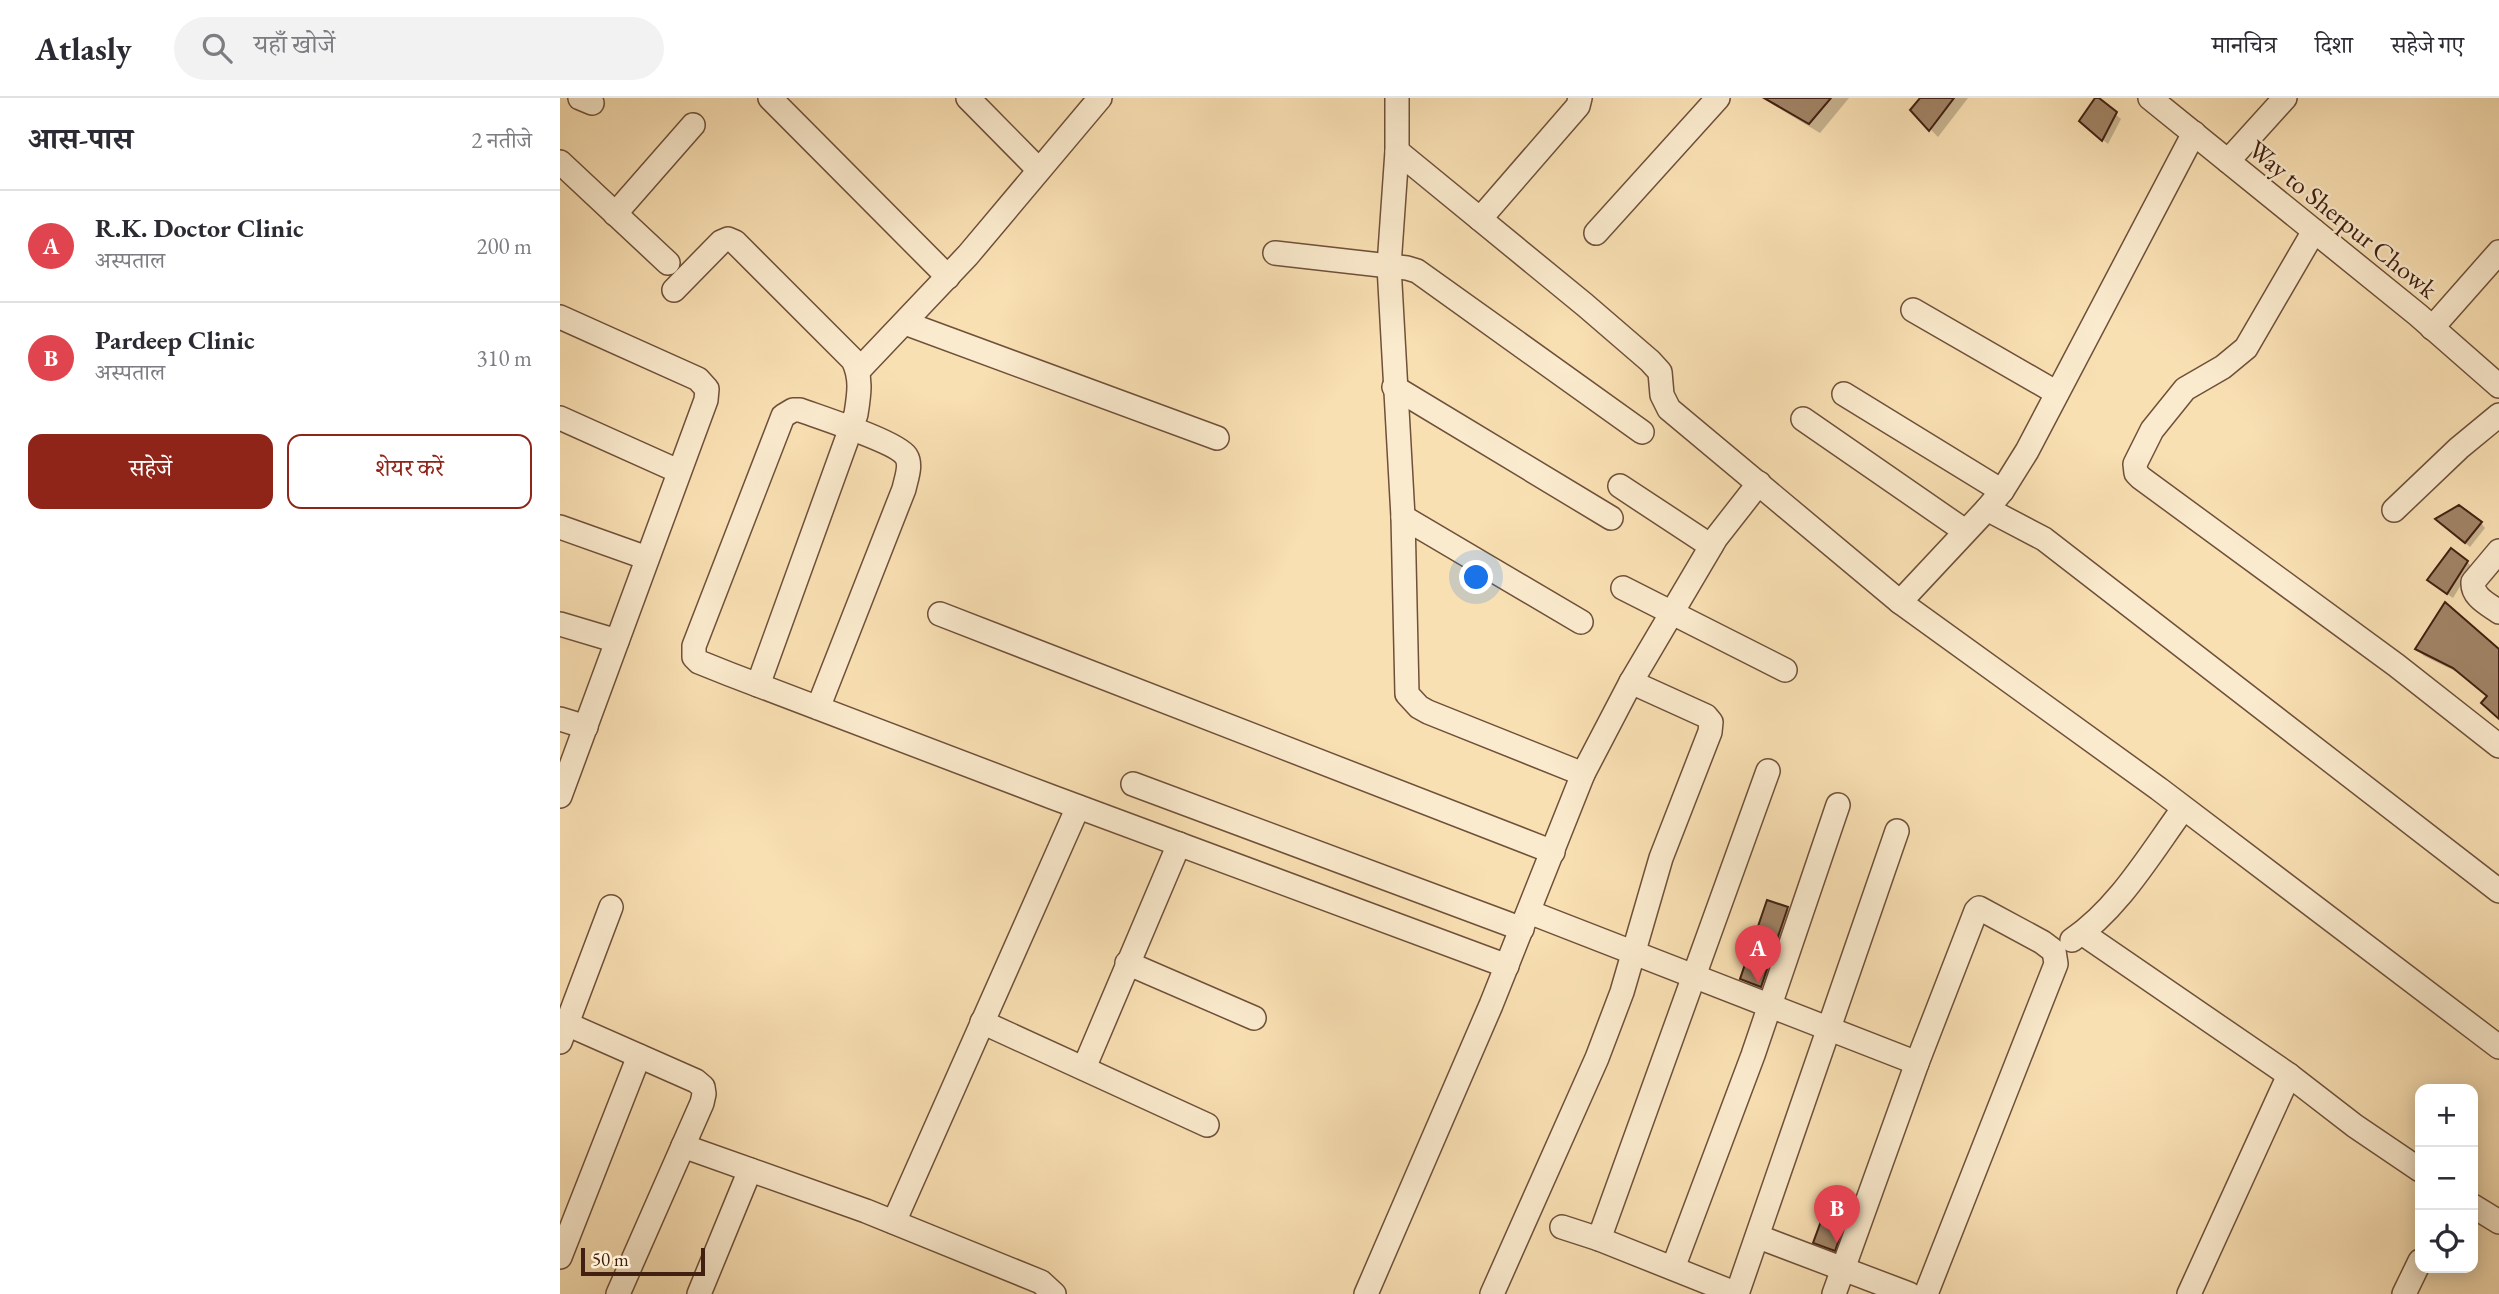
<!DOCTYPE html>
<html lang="hi">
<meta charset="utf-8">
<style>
:root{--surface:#fff;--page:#f2f2f3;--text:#2b2b33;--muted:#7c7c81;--line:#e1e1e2;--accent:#8f2418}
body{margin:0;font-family:"EB Garamond","Noto Serif Devanagari",serif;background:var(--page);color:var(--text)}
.controls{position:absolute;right:21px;bottom:21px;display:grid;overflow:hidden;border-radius:14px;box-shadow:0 4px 18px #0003}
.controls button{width:63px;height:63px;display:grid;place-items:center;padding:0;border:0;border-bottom:2px solid var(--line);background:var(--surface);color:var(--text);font:35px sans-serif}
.scale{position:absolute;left:21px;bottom:18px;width:124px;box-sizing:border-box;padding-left:7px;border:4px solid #412012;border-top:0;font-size:19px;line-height:24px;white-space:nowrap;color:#412012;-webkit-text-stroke:5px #fbebce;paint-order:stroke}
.you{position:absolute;left:917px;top:480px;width:24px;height:24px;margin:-18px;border:5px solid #fff;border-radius:50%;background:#1a73e8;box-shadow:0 0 0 10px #1a73e833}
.badge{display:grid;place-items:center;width:46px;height:46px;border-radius:50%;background:var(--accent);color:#fff;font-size:23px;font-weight:700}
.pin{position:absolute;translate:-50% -58px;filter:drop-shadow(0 2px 4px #0008)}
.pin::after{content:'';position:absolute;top:37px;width:24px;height:21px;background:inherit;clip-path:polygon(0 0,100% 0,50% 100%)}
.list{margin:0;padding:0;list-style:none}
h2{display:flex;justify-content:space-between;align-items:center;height:91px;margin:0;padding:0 28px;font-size:30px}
h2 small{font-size:23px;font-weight:400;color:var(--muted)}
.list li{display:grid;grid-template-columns:46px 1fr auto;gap:21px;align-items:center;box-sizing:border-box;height:112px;padding:0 28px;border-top:2px solid var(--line)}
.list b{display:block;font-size:26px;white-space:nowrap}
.list p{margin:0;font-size:23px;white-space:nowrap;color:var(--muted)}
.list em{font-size:23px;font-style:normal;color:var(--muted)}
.actions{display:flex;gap:14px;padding:21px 28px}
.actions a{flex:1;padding:16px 0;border:2px solid var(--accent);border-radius:14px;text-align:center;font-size:24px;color:var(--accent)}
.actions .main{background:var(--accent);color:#fff}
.icon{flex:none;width:38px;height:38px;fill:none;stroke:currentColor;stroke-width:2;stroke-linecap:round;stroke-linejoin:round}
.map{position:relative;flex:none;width:1939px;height:1196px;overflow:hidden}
header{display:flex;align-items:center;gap:42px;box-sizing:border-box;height:98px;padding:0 35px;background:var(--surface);border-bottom:2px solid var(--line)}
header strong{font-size:33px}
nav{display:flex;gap:38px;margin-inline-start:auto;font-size:24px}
.search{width:490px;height:63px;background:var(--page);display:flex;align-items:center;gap:18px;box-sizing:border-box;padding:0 24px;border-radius:38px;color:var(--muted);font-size:26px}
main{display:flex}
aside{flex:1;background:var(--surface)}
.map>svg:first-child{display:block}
.shadow{fill:#0003}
.building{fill:#a18466;stroke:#412012;stroke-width:2}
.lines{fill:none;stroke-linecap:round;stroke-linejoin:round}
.minor-casing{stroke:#6f503a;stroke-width:26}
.minor{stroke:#fbebce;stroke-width:23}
.labels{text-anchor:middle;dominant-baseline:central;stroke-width:5;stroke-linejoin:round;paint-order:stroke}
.street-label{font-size:26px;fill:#412012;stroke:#fbebce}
</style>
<header>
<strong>Atlasly</strong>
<div class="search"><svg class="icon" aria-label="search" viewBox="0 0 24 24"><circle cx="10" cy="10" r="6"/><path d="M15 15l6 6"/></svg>यहाँ खोजें</div>
<nav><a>मानचित्र</a><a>दिशा</a><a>सहेजे गए</a></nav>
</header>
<main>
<aside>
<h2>आस-पास<small>2 नतीजे</small></h2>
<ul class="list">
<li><span class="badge" style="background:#e0444e">A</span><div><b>R.K. Doctor Clinic</b><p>अस्पताल</p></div><em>200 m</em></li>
<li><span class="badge" style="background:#e0444e">B</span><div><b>Pardeep Clinic</b><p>अस्पताल</p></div><em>310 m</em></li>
</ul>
<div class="actions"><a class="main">सहेजें</a><a>शेयर करें</a></div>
</aside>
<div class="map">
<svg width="1939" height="1196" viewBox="0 0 1939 1196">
<rect width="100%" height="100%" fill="#f9e0b3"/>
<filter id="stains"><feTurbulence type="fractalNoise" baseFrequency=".00286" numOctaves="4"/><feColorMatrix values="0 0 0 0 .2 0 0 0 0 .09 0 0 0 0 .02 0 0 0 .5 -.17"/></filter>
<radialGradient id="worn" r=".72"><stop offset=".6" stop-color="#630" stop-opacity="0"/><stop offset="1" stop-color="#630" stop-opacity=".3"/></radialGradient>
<g class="shadow">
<path d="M 1202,0 L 1289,0 L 1260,35 Z"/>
<path d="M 1363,0 L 1408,0 L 1378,39 L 1352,12 Z"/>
<path d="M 1537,1 L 1561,21 L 1548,46 L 1526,28 Z"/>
<path d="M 1921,425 L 1925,430 L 1910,449 L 1882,426 Z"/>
<path d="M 1907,464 L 1912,469 L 1893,500 L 1874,487 Z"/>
<path d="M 1857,551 L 1939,553 L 1939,620 L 1929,598 L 1901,576 L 1864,558 Z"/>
<path d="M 1208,804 L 1228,811 L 1235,818 L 1209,896 L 1190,888 L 1182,881 Z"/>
<path d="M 1287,1117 L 1295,1124 L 1282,1159 L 1263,1152 L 1255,1144 Z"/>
</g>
<g class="building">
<path d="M 1204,0 L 1271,0 L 1249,26 Z"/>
<path d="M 1360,0 L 1394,0 L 1369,33 L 1350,12 Z"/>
<path d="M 1535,0 L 1539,0 L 1557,14 L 1542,43 L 1519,23 Z"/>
<path d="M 1899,407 L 1922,424 L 1905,445 L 1875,421 Z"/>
<path d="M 1891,450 L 1908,463 L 1887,496 L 1867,482 Z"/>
<path d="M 1885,504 L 1939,551 L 1939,621 L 1921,605 L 1927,598 L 1893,570 L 1855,551 Z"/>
<path d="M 1207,802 L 1228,809 L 1201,889 L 1180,881 Z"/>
<path d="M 1267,1107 L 1288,1115 L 1275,1153 L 1253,1145 Z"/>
</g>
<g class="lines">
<g class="minor-casing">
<g id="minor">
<path d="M 20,0 L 32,5"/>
<path d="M 210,0 L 388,179"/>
<path d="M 408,0 L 479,72"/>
<path d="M 1590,0 L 1858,217 L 1939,288"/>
<path d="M 837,53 L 1025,207 L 1090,263 L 1100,274 L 1102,297 L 1109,311 L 1340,504 L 1599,691 L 1939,949"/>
<path d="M 1668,63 L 1725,0"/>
<path d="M 0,64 L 108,165"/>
<path d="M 55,116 L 133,27"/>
<path d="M 920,121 L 1018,8 L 1020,0"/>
<path d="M 1754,133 L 1686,250 L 1663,269 L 1625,291 L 1592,332 L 1575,366 L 1576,375 L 1581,380 L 1836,567 L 1939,648"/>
<path d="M 1036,135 L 1158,0"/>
<path d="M 715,155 L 847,170 L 857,173 L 1082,334"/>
<path d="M 114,192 L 161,144 L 168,141 L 175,144 L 293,262 C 302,280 299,297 296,316 L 198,587"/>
<path d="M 1353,212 L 1497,295"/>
<path d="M 0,219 L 138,281 L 147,291 L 146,302 L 0,698"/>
<path d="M 345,225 L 657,340"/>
<path d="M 1872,230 L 1939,154"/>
<path d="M 298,273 L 408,157 L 540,0"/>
<path d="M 834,289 L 1051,420"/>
<path d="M 1284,296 L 1442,393"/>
<path d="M 0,320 L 118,373"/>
<path d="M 1243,321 L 1405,433"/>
<path d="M 1060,388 L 1151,448"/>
<path d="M 1427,411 L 1484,441 L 1939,793"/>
<path d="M 1834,412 L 1899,350 L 1939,317"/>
<path d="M 843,419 L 1021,524"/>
<path d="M 0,429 L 87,460"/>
<path d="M 1939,453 L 1913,484 C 1912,499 1928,506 1939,514"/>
<path d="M 1063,490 L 1225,572"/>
<path d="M 1340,504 L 1427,411 L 1442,393 L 1467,353 L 1634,35"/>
<path d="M 380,516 L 993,754"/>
<path d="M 0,526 L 57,543"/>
<path d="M 258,610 L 344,391 C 346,381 352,367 346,358 C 337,344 259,319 240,312 L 233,312 L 223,318 L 134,548 L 134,559 L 139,564 L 169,576 L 492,699 L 947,868"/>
<path d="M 0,621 L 26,629"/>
<path d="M 1023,676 L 1071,584 L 1156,440 L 1199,385"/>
<path d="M 573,686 L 962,831"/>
<path d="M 969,814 L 1357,965"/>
<path d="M 1522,835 L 1729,977 L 1795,1028 L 1860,1072"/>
<path d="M 1512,842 C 1559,810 1590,756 1623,711"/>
<path d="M 567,865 L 694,920"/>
<path d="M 0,923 L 136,983 L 143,989 L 144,996 L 142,1005 L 58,1196"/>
<path d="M 422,924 L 647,1027"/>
<path d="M 0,944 L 51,809"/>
<path d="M 524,970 L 619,746"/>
<path d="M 123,1048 L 306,1113 L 481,1184 L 494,1196"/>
<path d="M 1913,1108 L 1939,1124"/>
<path d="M 334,1124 L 518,709"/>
<path d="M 1002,1129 L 1039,1141 L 1177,1196"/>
<path d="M 1199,1139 L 1349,1196"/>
<path d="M 1039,1141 L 1208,673"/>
<path d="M 0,1159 L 79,958"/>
<path d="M 1113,1170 L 1193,957 L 1278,707"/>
<path d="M 139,1196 L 190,1072"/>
<path d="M 806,1196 L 931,907 L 1023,676 L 868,614 L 859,609 L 847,596 L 843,419 L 829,168 L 837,53 L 837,0"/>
<path d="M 932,1196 L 1037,960 L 1062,894 L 1101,760 L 1150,634 L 1151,624 L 1146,618 L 1071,584"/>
<path d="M 1177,1196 L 1337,733"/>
<path d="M 1274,1196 L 1357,965 L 1416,813 L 1419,810 L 1482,844 L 1494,853 L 1496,866 L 1366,1196"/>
<path d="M 1629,1196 L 1729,977"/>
<path d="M 1844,1196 L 1860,1163"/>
</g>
</g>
<use href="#minor" class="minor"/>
</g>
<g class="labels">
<g class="street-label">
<text transform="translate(1783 121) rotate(39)">Way to Sherpur Chowk</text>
</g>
</g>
<rect width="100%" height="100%" filter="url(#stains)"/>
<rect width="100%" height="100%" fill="url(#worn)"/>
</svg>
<div class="controls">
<button>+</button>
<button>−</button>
<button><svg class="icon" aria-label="locate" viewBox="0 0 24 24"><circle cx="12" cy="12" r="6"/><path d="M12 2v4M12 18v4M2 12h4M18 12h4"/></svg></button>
</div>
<div class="scale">50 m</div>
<div class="you"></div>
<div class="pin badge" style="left:1198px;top:885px;background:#e0444e">A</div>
<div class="pin badge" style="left:1277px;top:1145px;background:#e0444e">B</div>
</div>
</main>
